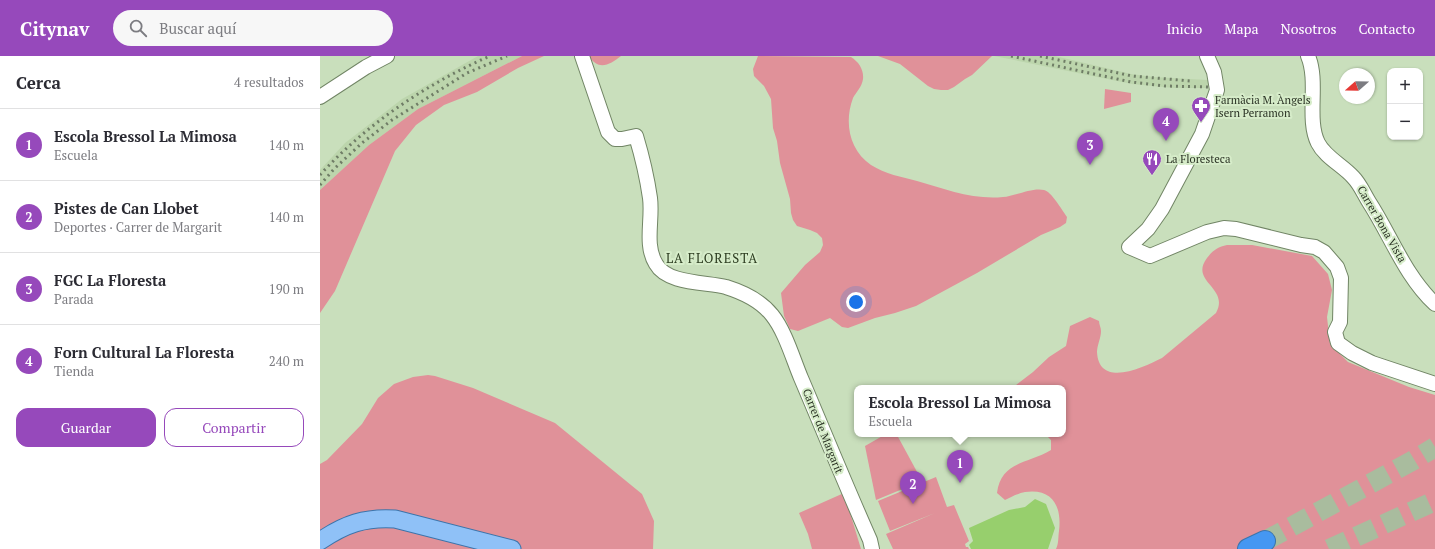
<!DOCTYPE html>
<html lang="es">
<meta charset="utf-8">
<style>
:root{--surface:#fff;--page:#f7f7f7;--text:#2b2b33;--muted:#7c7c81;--line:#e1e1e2;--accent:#9649bb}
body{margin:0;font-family:"PT Serif",serif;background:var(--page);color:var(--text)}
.controls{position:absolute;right:12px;top:12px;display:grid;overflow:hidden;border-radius:8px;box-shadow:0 1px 3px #0004}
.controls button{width:36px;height:36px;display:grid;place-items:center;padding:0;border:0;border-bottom:1px solid var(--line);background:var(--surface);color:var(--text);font:20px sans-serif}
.compass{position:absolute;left:1019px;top:12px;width:36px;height:36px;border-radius:50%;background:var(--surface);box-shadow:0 1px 3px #0004;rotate:250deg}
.you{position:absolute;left:536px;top:246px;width:14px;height:14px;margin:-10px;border:3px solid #fff;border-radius:50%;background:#1a73e8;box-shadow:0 0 0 6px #1a73e833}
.badge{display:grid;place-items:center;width:26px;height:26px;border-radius:50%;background:var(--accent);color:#fff;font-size:13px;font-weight:700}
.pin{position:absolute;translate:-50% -33px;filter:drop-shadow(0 1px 2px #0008)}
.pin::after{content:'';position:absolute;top:21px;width:14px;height:12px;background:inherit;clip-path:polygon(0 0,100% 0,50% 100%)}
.popup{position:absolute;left:534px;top:329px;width:212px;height:52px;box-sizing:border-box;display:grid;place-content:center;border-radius:8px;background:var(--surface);filter:drop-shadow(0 1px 3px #0005);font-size:13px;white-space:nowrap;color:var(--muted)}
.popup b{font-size:15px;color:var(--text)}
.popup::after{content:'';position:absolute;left:50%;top:100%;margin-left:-8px;border:8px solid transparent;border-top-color:var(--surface)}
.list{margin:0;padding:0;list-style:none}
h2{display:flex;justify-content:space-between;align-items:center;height:52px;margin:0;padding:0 16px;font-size:17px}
h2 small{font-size:13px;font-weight:400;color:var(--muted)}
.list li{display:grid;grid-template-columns:26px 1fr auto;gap:12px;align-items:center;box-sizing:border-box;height:72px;padding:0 16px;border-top:1px solid var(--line)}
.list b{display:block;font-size:15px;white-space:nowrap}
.list p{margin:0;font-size:13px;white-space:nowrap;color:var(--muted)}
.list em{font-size:13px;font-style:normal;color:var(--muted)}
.actions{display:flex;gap:8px;padding:12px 16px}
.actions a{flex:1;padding:9px 0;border:1px solid var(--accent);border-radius:12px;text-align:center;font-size:14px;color:var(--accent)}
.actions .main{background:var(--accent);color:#fff}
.icon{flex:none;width:22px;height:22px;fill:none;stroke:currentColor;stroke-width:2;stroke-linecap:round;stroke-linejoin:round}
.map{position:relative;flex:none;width:1115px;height:493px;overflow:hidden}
header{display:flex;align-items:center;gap:24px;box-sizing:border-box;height:56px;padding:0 20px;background:var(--accent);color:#fff}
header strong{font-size:19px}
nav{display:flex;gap:22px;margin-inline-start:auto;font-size:14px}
.search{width:280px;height:36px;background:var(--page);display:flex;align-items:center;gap:10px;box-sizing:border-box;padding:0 14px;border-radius:22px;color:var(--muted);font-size:15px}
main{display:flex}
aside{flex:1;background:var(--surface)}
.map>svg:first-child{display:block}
.built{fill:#bcd5ac}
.green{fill:#e09199}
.water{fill:#97cf6d}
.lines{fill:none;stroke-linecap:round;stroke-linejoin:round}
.highway-tunnel{stroke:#a9bc9e;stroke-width:20;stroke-dasharray:20 10;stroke-linecap:butt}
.minor-casing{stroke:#718565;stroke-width:16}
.major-casing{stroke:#3c74aa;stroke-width:19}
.highway-casing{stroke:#3c74aa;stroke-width:22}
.minor{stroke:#fff;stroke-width:14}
.major{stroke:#8fc1f7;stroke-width:17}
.highway{stroke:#4597f2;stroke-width:20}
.rail{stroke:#6f7d66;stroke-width:3;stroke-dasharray:2 4;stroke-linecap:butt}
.labels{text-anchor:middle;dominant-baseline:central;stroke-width:4;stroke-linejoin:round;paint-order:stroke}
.poi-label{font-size:11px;fill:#2a3224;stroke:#d6ecc9;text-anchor:start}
.street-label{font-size:11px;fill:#2a3224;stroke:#d6ecc9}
.quarter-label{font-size:13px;letter-spacing:1px;fill:#2e3e22;stroke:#d6ecc9}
</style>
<header>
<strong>Citynav</strong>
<div class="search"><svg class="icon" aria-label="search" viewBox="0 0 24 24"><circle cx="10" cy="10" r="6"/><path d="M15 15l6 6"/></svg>Buscar aquí</div>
<nav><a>Inicio</a><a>Mapa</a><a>Nosotros</a><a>Contacto</a></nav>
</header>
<main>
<aside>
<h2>Cerca<small>4 resultados</small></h2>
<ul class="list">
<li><span class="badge">1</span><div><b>Escola Bressol La Mimosa</b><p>Escuela</p></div><em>140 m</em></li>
<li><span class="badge">2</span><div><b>Pistes de Can Llobet</b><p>Deportes · Carrer de Margarit</p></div><em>140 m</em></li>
<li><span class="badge">3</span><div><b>FGC La Floresta</b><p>Parada</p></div><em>190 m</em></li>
<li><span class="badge">4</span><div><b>Forn Cultural La Floresta</b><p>Tienda</p></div><em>240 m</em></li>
</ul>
<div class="actions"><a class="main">Guardar</a><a>Compartir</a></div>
</aside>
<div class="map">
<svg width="1115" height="493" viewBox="0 0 1115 493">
<rect width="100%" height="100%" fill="#c9dfbc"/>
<g class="built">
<path d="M 158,0 L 202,0 L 98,53 L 49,89 L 0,134 L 0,114 L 25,87 L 82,43 Z"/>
<path d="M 674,0 L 735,0 L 811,18 L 834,21 L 888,24 L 888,32 L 854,32 L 812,28 Z"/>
</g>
<g class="green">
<path d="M 202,0 L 224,0 L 198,12 L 157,36 L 124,49 L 96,69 L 75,95 L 15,235 L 0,257 L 0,134 L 49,89 L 98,53 Z"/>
<path d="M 269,0 L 301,0 C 290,9 278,15 269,0 Z"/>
<path d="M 438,0 L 531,1 C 539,6 544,14 543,23 C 542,31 536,36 533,42 C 524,66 529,94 551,109 C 565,118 582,121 597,125 C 625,133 653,144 683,141 C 695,140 713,131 724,134 C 731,135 742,154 747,161 L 746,167 L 740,171 L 721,179 L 657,217 L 596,250 L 575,257 L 555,262 L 528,272 L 522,271 L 510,262 L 478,275 L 470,273 L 464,260 L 461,237 L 485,209 L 500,196 L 503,189 L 502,182 L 497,177 L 490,174 L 477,170 L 473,164 L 471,157 L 470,143 L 460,107 L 457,85 L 453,72 L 451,43 L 444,30 L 434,20 L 433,13 Z"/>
<path d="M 558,0 L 672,0 L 652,19 L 645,23 L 634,31 L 628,34 L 621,34 L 614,33 L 608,30 L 580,8 Z"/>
<path d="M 785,33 L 811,37 L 811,46 L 784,53 Z"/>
<path d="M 907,189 L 932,189 L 992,200 L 1008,218 L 1012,234 L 1007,261 L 1010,288 L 1028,306 L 1089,331 L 1115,339 L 1115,493 L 736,493 C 739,487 738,481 739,475 C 742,451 733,432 705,436 C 699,437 691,441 685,444 L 677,437 C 681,405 708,408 731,394 L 731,384 L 725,378 L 743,378 L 743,332 L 692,332 L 713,316 L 729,301 L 746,290 L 750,270 L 770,261 L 779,265 C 779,268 781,272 781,275 C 781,282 777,289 777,296 C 779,333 824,311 842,302 L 896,257 C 910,231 869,226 887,202 C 893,194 898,191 907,189 Z"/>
<path d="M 108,319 L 115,320 L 153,332 L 235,367 L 322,438 L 334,465 L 333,493 L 0,493 L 0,408 L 7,404 L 42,368 L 58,342 L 74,328 L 93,321 Z"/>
<path d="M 566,378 L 577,379 L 602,425 L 556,444 L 545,390 Z"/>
<path d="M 616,421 L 627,451 L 634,449 L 649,485 L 645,488 L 646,491 L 648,491 L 649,493 L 573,493 L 566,478 L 615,457 L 570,475 L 558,445 Z"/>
<path d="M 524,437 L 541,493 L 492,493 L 488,478 L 479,457 Z"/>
</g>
<path class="water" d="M 715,443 L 726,448 L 735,472 L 728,493 L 651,493 L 649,489 L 653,485 L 649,472 L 689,454 L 705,451 Z"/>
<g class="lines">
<g class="highway-tunnel">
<path d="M 945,485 L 1092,405 L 1115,391"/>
<path d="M 1009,493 L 1115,445"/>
</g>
<g class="minor-casing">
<g id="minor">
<path d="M 262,0 L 288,76 L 295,83 L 302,83 L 316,80 C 322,100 327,121 330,142 C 333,163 324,189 336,208 C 347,228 386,226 406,231 C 422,236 441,245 452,259 C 465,275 473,303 481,322 C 504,376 526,430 550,484 L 552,493"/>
<path d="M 887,0 L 894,16 L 897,34 L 882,78 L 842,153 L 828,173 L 809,191 L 830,200 L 887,176 L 904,172 L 916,173 L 981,189 L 995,191 L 1004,196 L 1017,211 L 1021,222 L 1020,266 L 1015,276 L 1018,287 L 1032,297 L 1052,307 L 1115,328"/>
<path d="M 988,0 C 999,26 986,63 998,87 C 1005,101 1022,109 1033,121 C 1040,128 1044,138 1049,146 C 1071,180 1085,220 1115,248"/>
<path d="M 0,41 L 46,11 L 67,0"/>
</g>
</g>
<g class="major-casing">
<path id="major" d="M 0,485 C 25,468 45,461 75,463 L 192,493"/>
</g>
<g class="highway-casing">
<path id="highway" d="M 928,493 L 945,485"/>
</g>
<use href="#minor" class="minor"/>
<use href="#major" class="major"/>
<use href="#highway" class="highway"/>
<g class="rail">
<path d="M 691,0 L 811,26 L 845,30 L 888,31"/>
<path d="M 720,0 L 812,20 L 871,25"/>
<path d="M 0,119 C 46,68 108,27 170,0"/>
<path d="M 0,129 L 14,113 L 42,87 L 72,64 L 147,17 L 187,0"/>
</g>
</g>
<defs>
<g id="pharmacy-pin" transform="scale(1)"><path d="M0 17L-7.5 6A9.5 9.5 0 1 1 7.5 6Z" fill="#9649bb" stroke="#d6ecc9"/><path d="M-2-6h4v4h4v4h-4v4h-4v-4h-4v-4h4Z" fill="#fff"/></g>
<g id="restaurant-pin" transform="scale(1)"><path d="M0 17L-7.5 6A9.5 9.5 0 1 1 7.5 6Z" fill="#9649bb" stroke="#d6ecc9"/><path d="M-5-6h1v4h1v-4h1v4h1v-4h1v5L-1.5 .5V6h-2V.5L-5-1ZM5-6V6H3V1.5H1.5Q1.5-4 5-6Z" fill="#fff"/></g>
</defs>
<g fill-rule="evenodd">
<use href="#pharmacy-pin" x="881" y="50"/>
<use href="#restaurant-pin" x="832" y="103"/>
</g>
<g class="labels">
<g class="poi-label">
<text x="895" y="44">Farmàcia M. Àngels<tspan x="895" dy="13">Isern Perramon</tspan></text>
<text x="846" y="103">La Floresteca</text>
</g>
<g class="street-label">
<text transform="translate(1062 168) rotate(60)">Carrer Bona Vista</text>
<text transform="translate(503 375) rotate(68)">Carrer de Margarit</text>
</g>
<g class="quarter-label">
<text x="392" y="202">LA FLORESTA</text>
</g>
</g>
</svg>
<div class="controls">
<button>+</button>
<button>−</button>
</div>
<svg class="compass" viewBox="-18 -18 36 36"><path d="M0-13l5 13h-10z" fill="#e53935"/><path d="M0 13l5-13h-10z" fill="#7c7c81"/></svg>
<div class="you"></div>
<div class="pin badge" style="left:640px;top:427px">1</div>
<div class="popup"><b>Escola Bressol La Mimosa</b>Escuela</div>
<div class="pin badge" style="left:593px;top:448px">2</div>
<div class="pin badge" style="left:770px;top:109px">3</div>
<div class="pin badge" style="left:846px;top:85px">4</div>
</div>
</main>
